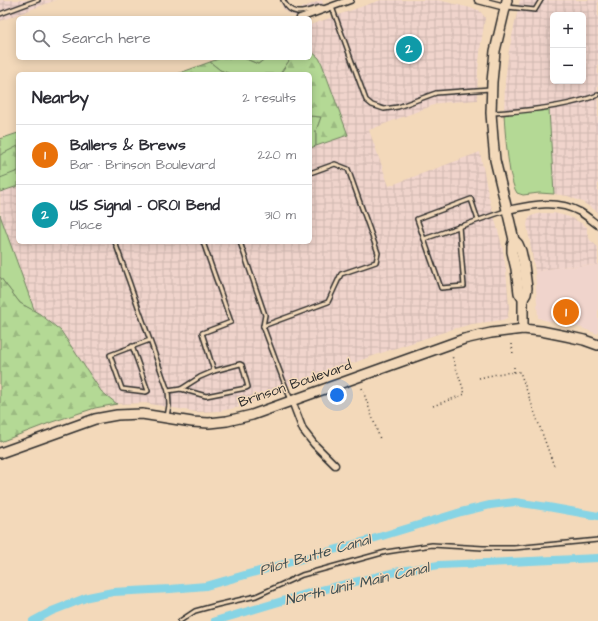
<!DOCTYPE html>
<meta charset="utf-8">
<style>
:root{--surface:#fff;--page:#f7f7f7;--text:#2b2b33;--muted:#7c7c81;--line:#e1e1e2;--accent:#c8321e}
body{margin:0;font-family:"Architects Daughter",sans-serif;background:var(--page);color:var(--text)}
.controls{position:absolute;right:12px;top:12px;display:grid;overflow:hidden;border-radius:6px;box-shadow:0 2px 10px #0003}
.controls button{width:36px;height:36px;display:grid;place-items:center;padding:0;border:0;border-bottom:1px solid var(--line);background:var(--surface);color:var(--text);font:20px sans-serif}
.you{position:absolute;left:337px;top:395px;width:14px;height:14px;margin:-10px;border:3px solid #fff;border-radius:50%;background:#1a73e8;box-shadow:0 0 0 6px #1a73e833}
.badge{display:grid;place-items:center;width:26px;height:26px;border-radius:50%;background:var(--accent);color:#fff;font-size:13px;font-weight:700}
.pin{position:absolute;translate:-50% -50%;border:2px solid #fff;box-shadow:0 1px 4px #0006}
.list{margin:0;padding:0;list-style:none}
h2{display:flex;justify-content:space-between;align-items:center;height:52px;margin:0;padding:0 16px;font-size:17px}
h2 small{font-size:13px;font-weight:400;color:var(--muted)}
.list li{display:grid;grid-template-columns:26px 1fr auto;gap:12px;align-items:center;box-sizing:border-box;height:60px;padding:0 16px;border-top:1px solid var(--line)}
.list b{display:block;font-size:15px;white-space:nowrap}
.list p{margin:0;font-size:13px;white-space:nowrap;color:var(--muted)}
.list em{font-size:13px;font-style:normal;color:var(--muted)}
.icon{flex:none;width:22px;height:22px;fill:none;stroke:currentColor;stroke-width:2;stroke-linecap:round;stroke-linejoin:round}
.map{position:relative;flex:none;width:598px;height:621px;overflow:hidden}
.search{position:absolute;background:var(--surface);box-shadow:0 2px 10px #0003;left:16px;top:16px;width:296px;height:44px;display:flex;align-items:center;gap:10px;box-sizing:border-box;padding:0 14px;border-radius:6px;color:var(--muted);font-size:15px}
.panel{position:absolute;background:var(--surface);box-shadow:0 2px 10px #0003;left:16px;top:72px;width:296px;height:172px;border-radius:6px}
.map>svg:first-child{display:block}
.built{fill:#f0d4cc}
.industrial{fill:url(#industrial-grid);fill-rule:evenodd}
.grass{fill:#b4d995;stroke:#708260}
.forest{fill:url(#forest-firs);stroke:#708260}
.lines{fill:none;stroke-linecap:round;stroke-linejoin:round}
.canal{stroke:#86d4e5;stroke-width:8}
.lane-casing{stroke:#2b2b2b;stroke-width:6}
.street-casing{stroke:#2b2b2b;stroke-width:9}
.secondary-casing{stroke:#2b2b2b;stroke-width:12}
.path{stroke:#2b2b2b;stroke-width:1.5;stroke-dasharray:1 3;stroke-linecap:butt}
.lane{stroke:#f3d9ba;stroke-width:3}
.street{stroke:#f3d9ba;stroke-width:6}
.secondary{stroke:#f3d9ba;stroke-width:9}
.labels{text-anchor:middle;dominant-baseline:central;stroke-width:3;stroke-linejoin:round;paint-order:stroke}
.street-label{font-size:14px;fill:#2b2b2b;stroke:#f3d9ba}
.water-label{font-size:15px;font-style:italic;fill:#3d4d50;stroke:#f3d9ba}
</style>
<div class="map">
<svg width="598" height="621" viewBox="0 0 598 621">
<defs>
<pattern id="industrial-grid" width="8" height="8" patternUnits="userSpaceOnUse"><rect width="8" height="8" fill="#f0d4cc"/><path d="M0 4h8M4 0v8" fill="none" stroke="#ceb6af"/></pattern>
<pattern id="forest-firs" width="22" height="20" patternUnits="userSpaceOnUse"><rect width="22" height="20" fill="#b4d995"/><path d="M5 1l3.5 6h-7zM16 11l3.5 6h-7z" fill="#9bba81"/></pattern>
</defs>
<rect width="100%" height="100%" fill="#f3d9ba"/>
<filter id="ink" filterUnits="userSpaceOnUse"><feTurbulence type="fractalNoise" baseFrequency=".025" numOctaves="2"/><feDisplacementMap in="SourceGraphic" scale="8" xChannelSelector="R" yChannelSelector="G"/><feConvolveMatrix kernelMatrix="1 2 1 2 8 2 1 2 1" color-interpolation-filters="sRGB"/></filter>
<g filter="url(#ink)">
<path class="built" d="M 598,265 L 598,334 L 576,326 L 544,320 L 538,318 L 535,272 L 559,267 Z"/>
<g class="industrial">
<path d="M 0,0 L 56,0 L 0,21 Z"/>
<path d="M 280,0 L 287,0 L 288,4 L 294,8 L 299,9 L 322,0 L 324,8 L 302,15 L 295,16 L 288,13 L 283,8 Z"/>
<path d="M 381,0 L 438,0 L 479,10 L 484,16 L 485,18 L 481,44 L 478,70 L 477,100 L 439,103 L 369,130 L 389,186 L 480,152 L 489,198 L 502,245 L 506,269 L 509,307 L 508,315 L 507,318 L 503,320 L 472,324 L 453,329 L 387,351 L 280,389 L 241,407 L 220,411 L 196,412 L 145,403 L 117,404 L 95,408 L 52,422 L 0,442 L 0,139 L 18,133 L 18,242 L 310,242 L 310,74 L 177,74 L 221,58 L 310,58 L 310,25 L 366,5 Z"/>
<path d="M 520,0 L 598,0 L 598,212 L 582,202 L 568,196 L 554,194 L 549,110 L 504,114 L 505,81 L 509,50 ZM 553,15 L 583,15 L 583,81 L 553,81 Z"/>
<path d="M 541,213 L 554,213 L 570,217 L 583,224 L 587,227 L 587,233 L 590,240 L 598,247 L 598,265 L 559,267 L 535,272 L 527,225 L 528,220 L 531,216 Z"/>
</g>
<g class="grass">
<path d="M 221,58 L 244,58 L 258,64 L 266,58 L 291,58 L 280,74 L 230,74 L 220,70 L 210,62 Z"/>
<path d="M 549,109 L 554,194 L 539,193 L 523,195 L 517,193 C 513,187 512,179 510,172 C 507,153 505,134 504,114 Z"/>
<path d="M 310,116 L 321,117 L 316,131 L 316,146 L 310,148 Z"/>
<path d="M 18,133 L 18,186 L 0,192 L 0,139 Z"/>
<path d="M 0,215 L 35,312 L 20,303 L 0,277 Z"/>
</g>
<g class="forest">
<path d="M 310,50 L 319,58 L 322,64 L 348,135 L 316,146 L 316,131 L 321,117 L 310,116 L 310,74 L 280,74 L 291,58 L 310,58 Z"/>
<path d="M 244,58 L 266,58 L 258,64 Z"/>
<path d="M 210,62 L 220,70 L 230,74 L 177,74 Z"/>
<path d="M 18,146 L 18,171 L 0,178 L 0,155 Z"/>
<path d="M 0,277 L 20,303 L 40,314 L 61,331 L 101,391 L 117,404 L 95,408 L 52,422 L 0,442 Z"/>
</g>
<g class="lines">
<g class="canal">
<path d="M 33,621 L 52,611 L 88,597 L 113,592 L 170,589 L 206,586 L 369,540 L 461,512 L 490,505 L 515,502 L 548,507 L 598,516"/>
<path d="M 215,621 L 309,593 L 400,571 L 439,565 L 598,558"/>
</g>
<g class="lane-casing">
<g id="lane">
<path d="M 283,0 C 292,19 306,11 321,7 L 324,8"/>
<path d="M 332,7 L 366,100 L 372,105 L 384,109 L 398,107 L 436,93 L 490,89"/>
<path d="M 507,7 L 535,10 L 541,0"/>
<path d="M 0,14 L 38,0"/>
<path d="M 493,113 C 526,111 567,107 598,95"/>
<path d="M 459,226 L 464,286 L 441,288 L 417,219 L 471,199 L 478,220"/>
<path d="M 424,239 L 505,211"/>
<path d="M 115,242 L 168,391 L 169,405 L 167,417"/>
<path d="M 240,242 L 265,315 L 263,326 L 288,393 L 291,399"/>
<path d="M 263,326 L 328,302 L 341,274 L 376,262 L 378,253 L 348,169 L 335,164 L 310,173"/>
<path d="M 132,346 L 148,391 L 146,392 L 122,389 L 110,355 L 150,340"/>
<path d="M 181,389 L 200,377 L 214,371"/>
<path d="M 168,391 L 181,389 L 206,396 L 246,388 L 248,387 L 242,365 L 240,364 L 214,371 L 202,333 L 231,322 L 203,242"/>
<path d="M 180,621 L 195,611 L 217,605 L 256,596 L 302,575 L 386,552 L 432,545 L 483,548 L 514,548 L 598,540"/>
</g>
</g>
<g class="street-casing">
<g id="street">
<path d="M 478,0 L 505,7"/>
<path d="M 300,18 L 350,0"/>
<path d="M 507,210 C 531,205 557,199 580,212 C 587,216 592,221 598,225"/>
<path d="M 292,401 L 303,430 L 314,444 L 335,465"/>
</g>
</g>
<g class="secondary-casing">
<g id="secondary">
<path d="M 507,0 L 495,51 L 492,82 L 491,113 L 493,139 L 495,160 L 507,210 L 514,240 L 518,244 L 521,251 L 524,265 L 527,288 L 526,294 L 523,299"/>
<path d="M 514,240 L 512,246 L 512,252 L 516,269 L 519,293 L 523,299 L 523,329"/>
<path d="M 0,453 L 95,419 L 117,415 L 142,414 L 192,422 L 209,423 L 227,421 L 252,415 L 464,339 L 491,333 L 523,329 L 541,331 L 566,336 L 584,340 L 598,345"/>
</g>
</g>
<g class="path">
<path d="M 512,344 L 513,355"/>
<path d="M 514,372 L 514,364"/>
<path d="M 479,378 L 502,373 L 520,372 L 554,466"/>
<path d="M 362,388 L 380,439"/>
<path d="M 433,406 L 465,394 L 452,356"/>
</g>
<use href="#lane" class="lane"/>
<use href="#street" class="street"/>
<use href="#secondary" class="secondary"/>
</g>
</g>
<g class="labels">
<g class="street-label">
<text transform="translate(295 384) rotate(-19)">Brinson Boulevard</text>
</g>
<g class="water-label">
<text transform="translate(315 555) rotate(-16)">Pilot Butte Canal</text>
<text transform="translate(357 584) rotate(-13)">North Unit Main Canal</text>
</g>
</g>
</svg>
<div class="controls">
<button>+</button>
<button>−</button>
</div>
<div class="you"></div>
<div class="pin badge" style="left:566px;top:312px;background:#e8710a">1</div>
<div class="pin badge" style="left:409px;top:49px;background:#0f9aa8">2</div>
<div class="search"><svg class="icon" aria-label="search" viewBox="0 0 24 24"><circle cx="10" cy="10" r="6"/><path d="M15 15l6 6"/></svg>Search here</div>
<section class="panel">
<h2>Nearby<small>2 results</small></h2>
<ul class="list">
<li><span class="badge" style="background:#e8710a">1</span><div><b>Ballers &amp; Brews</b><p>Bar · Brinson Boulevard</p></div><em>220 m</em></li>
<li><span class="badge" style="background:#0f9aa8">2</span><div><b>US Signal - OR01 Bend</b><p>Place</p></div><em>310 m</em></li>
</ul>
</section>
</div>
